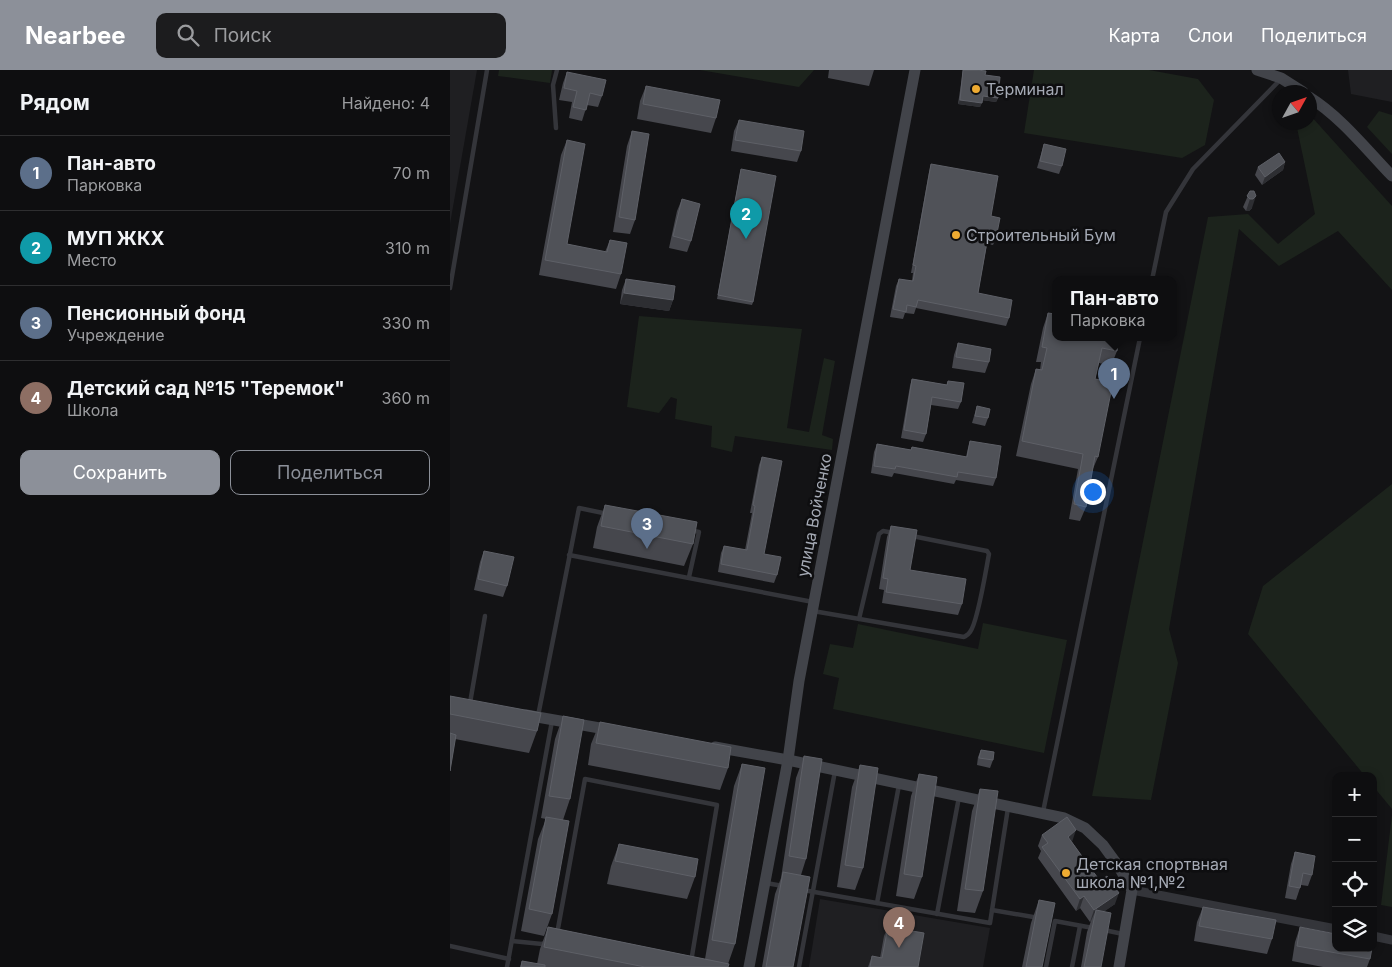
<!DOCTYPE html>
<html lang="ru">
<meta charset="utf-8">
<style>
:root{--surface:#0e0e10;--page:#1c1c1e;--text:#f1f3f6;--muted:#9b9c9f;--line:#2e2e30;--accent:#8c9099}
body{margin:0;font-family:Inter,sans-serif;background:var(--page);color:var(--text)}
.controls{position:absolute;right:15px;bottom:15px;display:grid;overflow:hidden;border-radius:10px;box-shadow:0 2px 8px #0003}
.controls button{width:45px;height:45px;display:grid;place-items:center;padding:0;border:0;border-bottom:1px solid var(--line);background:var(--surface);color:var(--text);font:25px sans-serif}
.compass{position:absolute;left:822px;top:15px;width:45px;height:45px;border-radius:50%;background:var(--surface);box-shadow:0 2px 8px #0003;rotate:50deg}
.you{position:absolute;left:642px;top:421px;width:18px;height:18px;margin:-12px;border:4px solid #fff;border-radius:50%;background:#1a73e8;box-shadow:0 0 0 8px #1a73e833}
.badge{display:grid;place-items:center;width:32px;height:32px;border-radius:50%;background:var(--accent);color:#fff;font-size:16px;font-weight:700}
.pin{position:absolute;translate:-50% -41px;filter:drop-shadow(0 1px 2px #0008)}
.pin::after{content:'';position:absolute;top:26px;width:18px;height:15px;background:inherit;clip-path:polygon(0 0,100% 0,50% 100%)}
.popup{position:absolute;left:602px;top:206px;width:125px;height:65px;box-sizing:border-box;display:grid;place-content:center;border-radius:10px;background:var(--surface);filter:drop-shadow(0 1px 4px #0005);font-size:16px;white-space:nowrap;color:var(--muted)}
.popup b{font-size:19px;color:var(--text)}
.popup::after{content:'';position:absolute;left:50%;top:100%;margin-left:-10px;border:10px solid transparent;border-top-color:var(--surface)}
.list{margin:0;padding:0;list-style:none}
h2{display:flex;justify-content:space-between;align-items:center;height:65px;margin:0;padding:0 20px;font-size:21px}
h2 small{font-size:16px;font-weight:400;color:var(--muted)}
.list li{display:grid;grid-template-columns:32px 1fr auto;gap:15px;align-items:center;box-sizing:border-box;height:75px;padding:0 20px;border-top:1px solid var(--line)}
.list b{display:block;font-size:19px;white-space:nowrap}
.list p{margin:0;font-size:16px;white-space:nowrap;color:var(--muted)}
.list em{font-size:16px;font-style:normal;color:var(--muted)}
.actions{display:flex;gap:10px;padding:15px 20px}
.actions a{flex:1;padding:11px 0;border:1px solid var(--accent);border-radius:10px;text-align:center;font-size:18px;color:var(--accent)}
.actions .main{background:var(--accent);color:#fff}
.icon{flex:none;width:28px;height:28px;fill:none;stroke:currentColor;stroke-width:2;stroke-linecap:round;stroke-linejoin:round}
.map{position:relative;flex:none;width:942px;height:897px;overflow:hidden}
header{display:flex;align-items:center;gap:30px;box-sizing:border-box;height:70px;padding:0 25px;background:var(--accent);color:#fff}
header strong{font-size:24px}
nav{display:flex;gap:28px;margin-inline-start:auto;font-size:18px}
.search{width:350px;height:45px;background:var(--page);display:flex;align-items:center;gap:12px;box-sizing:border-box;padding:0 18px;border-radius:10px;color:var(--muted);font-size:19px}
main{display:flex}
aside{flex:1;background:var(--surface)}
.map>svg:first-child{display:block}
.built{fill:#1f1f22}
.green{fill:#1c231c}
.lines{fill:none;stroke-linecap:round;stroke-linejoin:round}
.lane{stroke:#34353a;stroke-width:4.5}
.street{stroke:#34353a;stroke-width:9}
.secondary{stroke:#42444a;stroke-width:11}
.wall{fill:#46474d}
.shaded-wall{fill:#2d2e32}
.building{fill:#505258;stroke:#5e6067}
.poi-dot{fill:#eeab32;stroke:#0e0e10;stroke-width:2}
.labels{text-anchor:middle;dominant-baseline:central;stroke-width:5;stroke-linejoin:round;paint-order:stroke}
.poi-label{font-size:16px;fill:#a5aab5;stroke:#0e0e10;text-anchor:start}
.street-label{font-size:16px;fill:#a5aab5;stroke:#0e0e10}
</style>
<header>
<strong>Nearbee</strong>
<div class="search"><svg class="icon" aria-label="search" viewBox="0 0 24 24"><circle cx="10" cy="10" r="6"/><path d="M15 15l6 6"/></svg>Поиск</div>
<nav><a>Карта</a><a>Слои</a><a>Поделиться</a></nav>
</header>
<main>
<aside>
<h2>Рядом<small>Найдено: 4</small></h2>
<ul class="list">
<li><span class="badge" style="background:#5c6f8a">1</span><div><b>Пан-авто</b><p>Парковка</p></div><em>70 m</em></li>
<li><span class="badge" style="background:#0f9aa8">2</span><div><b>МУП ЖКХ</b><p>Место</p></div><em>310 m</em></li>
<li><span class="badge" style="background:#5c6f8a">3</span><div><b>Пенсионный фонд</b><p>Учреждение</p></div><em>330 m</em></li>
<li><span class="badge" style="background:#8d6e63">4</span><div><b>Детский сад №15 &quot;Теремок&quot;</b><p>Школа</p></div><em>360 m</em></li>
</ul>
<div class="actions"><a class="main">Сохранить</a><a>Поделиться</a></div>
</aside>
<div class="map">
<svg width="942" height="897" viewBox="0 0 942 897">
<rect width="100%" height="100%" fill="#131315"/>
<g class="built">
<path d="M 0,0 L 27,0 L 0,154 Z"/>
<path d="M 898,0 L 942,0 L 942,32 L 901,24 Z"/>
<path d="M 370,829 L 540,858 L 533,897 L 359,897 Z"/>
</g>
<g class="green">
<path d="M 49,0 L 102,0 L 100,13 L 48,6 Z"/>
<path d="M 250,0 L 364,0 L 349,17 Z"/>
<path d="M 584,0 L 699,0 L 748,9 L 764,30 L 755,75 L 732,88 L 574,63 Z"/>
<path d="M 929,41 L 942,45 L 942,84 L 917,57 Z"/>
<path d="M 860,45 L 942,136 L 942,220 L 888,161 L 829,196 L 789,159 L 719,559 L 728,593 L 701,730 L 642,726 L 758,147 L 798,144 L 828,174 L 865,144 L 846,53 L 859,52 Z"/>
<path d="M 189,246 L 352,259 L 337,358 L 359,362 L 374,288 L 385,291 L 372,365 L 383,369 L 382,380 L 285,366 L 282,382 L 261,377 L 262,356 L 225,349 L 227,329 L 221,327 L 209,343 L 177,337 Z"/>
<path d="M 942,414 L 942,739 L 923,716 L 923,706 L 915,706 L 798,564 L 813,516 Z"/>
<path d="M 533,553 L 617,570 L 594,683 L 383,639 L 389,608 L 373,604 L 380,574 L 403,578 L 408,554 L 528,579 Z"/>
<path d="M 942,745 L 942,837 L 931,835 Z"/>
</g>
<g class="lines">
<g class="lane">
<path d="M 106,58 L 103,15 L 107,0"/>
<path d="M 702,210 L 716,142 L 743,99 L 831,9"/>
<path d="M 0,218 L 37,0"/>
<path d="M 119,485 L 363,532"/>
<path d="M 239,507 L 249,462 L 239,460"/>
<path d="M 363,541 L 514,567 C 517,565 518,565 520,562 C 528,552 536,499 539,484 L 537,481 L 462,466"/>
<path d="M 409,549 L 429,464 L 433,461 L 444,463"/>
<path d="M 20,633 L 35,546"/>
<path d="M 88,646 L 129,438 L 158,444"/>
<path d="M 593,742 L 690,268"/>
<path d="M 316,813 L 333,816"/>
<path d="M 353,820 L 540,853 L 558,738"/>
<path d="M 427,833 L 449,715"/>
<path d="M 542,840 L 589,848"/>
<path d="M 487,844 L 509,727"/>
<path d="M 654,860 L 673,864"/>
<path d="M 107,864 L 135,709 L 267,735 L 241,892"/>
<path d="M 62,871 L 92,874 L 98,872"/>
<path d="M 0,876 L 59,889"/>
<path d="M 57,897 L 102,651"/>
<path d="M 349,897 L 385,701"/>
<path d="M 596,897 L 605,851 L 643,858"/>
<path d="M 622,897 L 630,856"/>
</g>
<g class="street">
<path d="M 682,820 L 886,859"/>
<path d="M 923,866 L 942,870"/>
</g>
<g class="secondary">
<path d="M 807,0 L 831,8 L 853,22"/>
<path d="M 859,27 C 891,47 916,79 942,106"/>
<path d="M 76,645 L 161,660"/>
<path d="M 265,677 L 338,690 L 614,748 L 635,758 L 653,775 L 669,797 L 682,820 L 669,897"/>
<path d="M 299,897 L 338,690 L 349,611 L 465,0"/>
</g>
</g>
<g class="wall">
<path d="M 379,0 L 424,0 L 419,16 L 378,8 Z"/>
<path d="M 513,0 L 527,0 L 535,5 L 548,28 L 546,32 L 532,30 L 530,37 L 508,34 Z"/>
<path d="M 117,2 L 152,26 L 148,37 L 137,35 L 132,51 L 119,48 L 122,32 L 109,30 L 113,13 Z"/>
<path d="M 196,16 L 266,48 L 261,63 L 187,49 L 190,31 Z"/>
<path d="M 289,50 L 351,81 L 347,92 L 281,81 L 284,61 Z"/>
<path d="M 182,61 L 185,150 L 180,164 L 163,162 L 177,76 Z"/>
<path d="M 117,70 L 117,174 L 155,182 L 160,170 L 171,204 L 166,219 L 89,205 L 111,85 Z"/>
<path d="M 594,74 L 612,96 L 609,104 L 587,98 Z"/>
<path d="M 835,92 L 833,100 L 812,115 L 805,105 L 808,97 Z"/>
<path d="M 481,94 L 541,146 L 546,168 L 543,175 L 537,174 L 528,223 L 559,248 L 556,256 L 466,238 L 464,244 L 455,243 L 453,249 L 440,247 L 446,216 L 449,209 L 462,211 L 463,203 L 461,203 L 479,102 Z"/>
<path d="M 291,99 L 303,232 L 302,235 L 267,229 L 290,103 Z"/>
<path d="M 800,121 L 802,138 L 799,141 L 796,141 L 793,137 Z"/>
<path d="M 232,129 L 241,171 L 237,182 L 219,178 L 227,141 Z"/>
<path d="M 176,209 L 223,230 L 219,241 L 170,234 L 172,220 Z"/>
<path d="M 598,243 L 667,281 L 661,296 L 649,293 L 645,309 L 648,387 L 642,401 L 636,437 L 630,451 L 619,449 L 628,399 L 566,386 L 581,314 L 586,299 L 590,300 L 591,292 L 586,292 L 593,258 Z"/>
<path d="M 508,273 L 539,292 L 535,303 L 502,298 L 504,285 Z"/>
<path d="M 462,309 L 497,315 L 498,311 L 511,332 L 508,339 L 481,335 L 476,364 L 473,372 L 451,368 L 460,316 Z"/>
<path d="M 527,336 L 538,348 L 535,356 L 522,353 Z"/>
<path d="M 520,371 L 546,408 L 543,416 L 506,410 L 504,414 L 444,403 L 442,407 L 421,403 L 424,382 L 427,374 L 461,380 L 462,377 L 516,387 L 518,378 Z"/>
<path d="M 312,387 L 314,484 L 327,505 L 324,513 L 268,502 L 271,483 L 274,476 L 295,480 L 302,443 L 300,443 L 309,395 Z"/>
<path d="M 155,435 L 243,474 L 234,496 L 143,478 L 147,457 Z"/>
<path d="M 441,456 L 460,500 L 512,534 L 508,545 L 432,533 L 434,520 L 429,519 L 437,467 Z"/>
<path d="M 34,481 L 57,516 L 53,527 L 24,520 L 30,492 Z"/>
<path d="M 0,626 L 87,661 L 79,683 L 5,669 L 0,701 Z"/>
<path d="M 113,646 L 120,729 L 113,750 L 102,844 L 94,866 L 71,861 L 88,769 L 96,749 L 91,748 L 105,669 Z"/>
<path d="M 150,652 L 278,698 L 270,720 L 138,695 L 141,674 Z"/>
<path d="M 531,680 L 543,690 L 540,698 L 527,695 L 528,687 Z"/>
<path d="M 354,686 L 356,789 L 351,805 L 343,897 L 312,897 L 325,824 L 331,808 L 346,708 Z"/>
<path d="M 292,694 L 285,874 L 278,894 L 278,897 L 70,897 L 72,891 L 87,894 L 90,879 L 98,857 L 255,889 L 284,716 Z"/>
<path d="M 410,695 L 413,798 L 405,820 L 387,817 L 402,717 Z"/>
<path d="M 469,704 L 472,807 L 464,829 L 446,826 L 461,726 Z"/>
<path d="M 530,719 L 533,821 L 525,843 L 507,841 L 522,741 Z"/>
<path d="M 592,765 L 622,772 L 665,834 L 654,841 L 651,897 L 631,897 L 637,862 L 641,851 L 640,852 L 630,838 L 626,841 L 588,788 L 591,781 L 588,776 Z"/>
<path d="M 169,774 L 245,807 L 237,829 L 157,814 L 161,796 Z"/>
<path d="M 845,782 L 862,805 L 858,816 L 851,815 L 846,830 L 835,828 L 841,794 Z"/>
<path d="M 589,830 L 592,897 L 572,897 L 581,853 Z"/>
<path d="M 753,837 L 822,869 L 817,884 L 744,871 L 747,852 Z"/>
<path d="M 438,857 L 468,897 L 418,897 L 422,886 L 430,888 L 434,866 Z"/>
<path d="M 850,857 L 920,889 L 917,897 L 873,897 L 842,891 L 845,872 Z"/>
</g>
<g class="shaded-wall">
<path d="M 533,26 L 548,28 L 546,32 L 531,30 Z"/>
<path d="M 510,30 L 532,33 L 530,37 L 508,34 Z"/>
<path d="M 835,92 L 833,100 L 812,115 L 815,107 Z"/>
<path d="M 806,126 L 802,138 L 799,141 L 796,141 L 800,129 Z"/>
<path d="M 174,223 L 223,230 L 219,241 L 170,234 Z"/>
<path d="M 626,760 L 622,772 L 618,767 Z"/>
<path d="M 669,823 L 665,834 L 644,849 L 646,840 L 641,851 L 640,852 L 644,840 Z"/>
<path d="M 634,826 L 630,838 L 626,841 L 630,829 Z"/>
</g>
<g class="building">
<path d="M 513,0 L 527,0 L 536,1 L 535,5 L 550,7 L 548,28 L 533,26 L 532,33 L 510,30 Z"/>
<path d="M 117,2 L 156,10 L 152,26 L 140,23 L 136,40 L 123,37 L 127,21 L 114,18 Z"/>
<path d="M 196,16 L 270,30 L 266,48 L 193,34 Z"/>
<path d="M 289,50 L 354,61 L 351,81 L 285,70 Z"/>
<path d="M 182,61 L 199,64 L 185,150 L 169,147 Z"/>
<path d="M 117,70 L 135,74 L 117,174 L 157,182 L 160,170 L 177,173 L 171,204 L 95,190 Z"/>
<path d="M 594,74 L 616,79 L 612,96 L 590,91 Z"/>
<path d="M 829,83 L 835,92 L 815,107 L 808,97 Z"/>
<path d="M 481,94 L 548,106 L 541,146 L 550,148 L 546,168 L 538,166 L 528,223 L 562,230 L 559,248 L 468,230 L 466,237 L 457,235 L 456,242 L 443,239 L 449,209 L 463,211 L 466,196 L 463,195 Z"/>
<path d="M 291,99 L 326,106 L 303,232 L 268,225 Z"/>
<path d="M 800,121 L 804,121 L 806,126 L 803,129 L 800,129 L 797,126 Z"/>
<path d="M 232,129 L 250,134 L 241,171 L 223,166 Z"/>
<path d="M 176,209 L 225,216 L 223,230 L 174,223 Z"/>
<path d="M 598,243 L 605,244 L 605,268 L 669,268 L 667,281 L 652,278 L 645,309 L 663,312 L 648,387 L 645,386 L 636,437 L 624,434 L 633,384 L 572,371 L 586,299 L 592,300 L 597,278 L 592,277 Z"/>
<path d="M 508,273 L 541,279 L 539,292 L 506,287 Z"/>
<path d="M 462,309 L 497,315 L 498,311 L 514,313 L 511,332 L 482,327 L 476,364 L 454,360 Z"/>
<path d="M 527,336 L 540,339 L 538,348 L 525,346 Z"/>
<path d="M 520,371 L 551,376 L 546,408 L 508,402 L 507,407 L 446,396 L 445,399 L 424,396 L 427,374 L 461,380 L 462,377 L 517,387 Z"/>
<path d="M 312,387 L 332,391 L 314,484 L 331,487 L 327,505 L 271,494 L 274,476 L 297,480 L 305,436 L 303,435 Z"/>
<path d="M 155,435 L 247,452 L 243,474 L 151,456 Z"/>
<path d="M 441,456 L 467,460 L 460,500 L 516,509 L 512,534 L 436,522 L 438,509 L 433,508 Z"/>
<path d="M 34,481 L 64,487 L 57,516 L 28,509 Z"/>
<path d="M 0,626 L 91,643 L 87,661 L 0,644 Z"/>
<path d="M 113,646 L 134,650 L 120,729 L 99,726 Z"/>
<path d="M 150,652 L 281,677 L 278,698 L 146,673 Z"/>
<path d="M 0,663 L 6,665 L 0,701 Z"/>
<path d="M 531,680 L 544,682 L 543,690 L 529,688 Z"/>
<path d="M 354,686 L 372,689 L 356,789 L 339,786 Z"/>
<path d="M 292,694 L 315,698 L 285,874 L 262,870 Z"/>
<path d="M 410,695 L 428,698 L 413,798 L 395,795 Z"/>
<path d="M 469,704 L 487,707 L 472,807 L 454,804 Z"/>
<path d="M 530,719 L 548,721 L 533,821 L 515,819 Z"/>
<path d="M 96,747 L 119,751 L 102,844 L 79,839 Z"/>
<path d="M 617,747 L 626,760 L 618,767 L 650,811 L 657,806 L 669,823 L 644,840 L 634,826 L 630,829 L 592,777 L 598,773 L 592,765 Z"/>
<path d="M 169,774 L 248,789 L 245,807 L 165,791 Z"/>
<path d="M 845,782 L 865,786 L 862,805 L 853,803 L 850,818 L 839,816 Z"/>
<path d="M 333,802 L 360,807 L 343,897 L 316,897 Z"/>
<path d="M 589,830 L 605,833 L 592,897 L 576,897 Z"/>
<path d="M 753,837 L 826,850 L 822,869 L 749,856 Z"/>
<path d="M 646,840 L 661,843 L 651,897 L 634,897 Z"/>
<path d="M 98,857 L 279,894 L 278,897 L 195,897 L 94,877 Z"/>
<path d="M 438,857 L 474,863 L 468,897 L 420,897 L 422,886 L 432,888 Z"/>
<path d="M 850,857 L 886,864 L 886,878 L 922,878 L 920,889 L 847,876 Z"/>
<path d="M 72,891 L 95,895 L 95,897 L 71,897 Z"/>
</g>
<g class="poi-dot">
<circle cx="526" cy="19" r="5"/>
<circle cx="506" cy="165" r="5"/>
<circle cx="616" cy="803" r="5"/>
</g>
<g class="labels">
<g class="poi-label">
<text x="536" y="19">Терминал</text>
<text x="516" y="165">Строительный Бум</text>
<text x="626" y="794">Детская спортвная<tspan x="626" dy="18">школа №1,№2</tspan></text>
</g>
<g class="street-label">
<text transform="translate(364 445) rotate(-79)">улица Войченко</text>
</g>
</g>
</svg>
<div class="controls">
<button>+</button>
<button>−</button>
<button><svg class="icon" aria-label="locate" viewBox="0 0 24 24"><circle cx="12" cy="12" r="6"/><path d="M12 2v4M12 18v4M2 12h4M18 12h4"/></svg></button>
<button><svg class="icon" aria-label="layers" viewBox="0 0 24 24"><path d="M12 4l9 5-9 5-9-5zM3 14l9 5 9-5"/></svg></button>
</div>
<svg class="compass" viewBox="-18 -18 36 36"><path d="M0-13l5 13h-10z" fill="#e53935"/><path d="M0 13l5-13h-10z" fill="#9b9c9f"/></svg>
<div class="you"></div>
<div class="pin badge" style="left:664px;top:329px;background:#5c6f8a">1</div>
<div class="popup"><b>Пан-авто</b>Парковка</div>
<div class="pin badge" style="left:296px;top:169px;background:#0f9aa8">2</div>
<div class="pin badge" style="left:197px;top:479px;background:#5c6f8a">3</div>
<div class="pin badge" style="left:449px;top:878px;background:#8d6e63">4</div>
</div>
</main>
